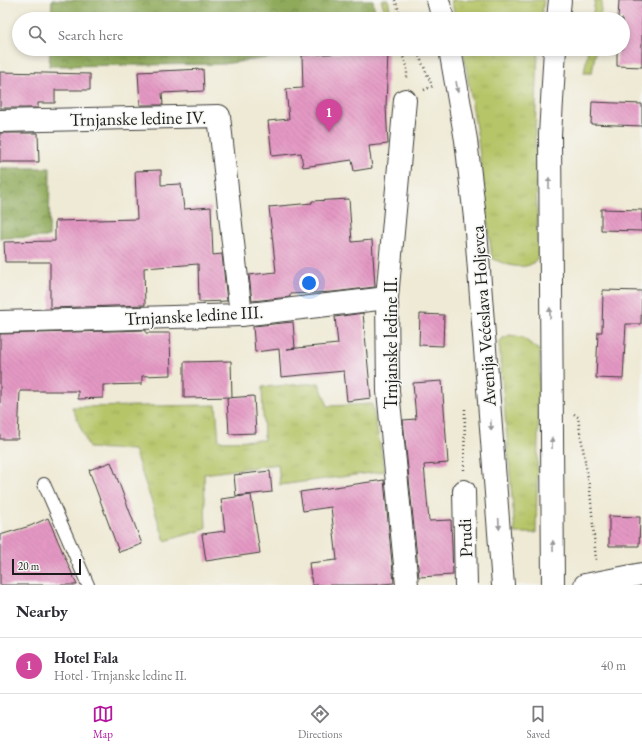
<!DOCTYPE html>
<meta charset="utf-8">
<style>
:root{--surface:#fff;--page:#f7f7f7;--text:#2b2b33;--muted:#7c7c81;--line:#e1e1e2;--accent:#b5179e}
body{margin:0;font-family:"EB Garamond",serif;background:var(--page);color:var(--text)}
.scale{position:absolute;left:12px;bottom:10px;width:69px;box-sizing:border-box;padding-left:4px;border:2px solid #1c1c1c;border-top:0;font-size:11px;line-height:14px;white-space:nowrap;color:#1c1c1c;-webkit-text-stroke:3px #f6f6f2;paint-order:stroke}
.you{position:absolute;left:309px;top:283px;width:14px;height:14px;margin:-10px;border:3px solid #fff;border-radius:50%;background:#1a73e8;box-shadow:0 0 0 6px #1a73e833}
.badge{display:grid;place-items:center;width:26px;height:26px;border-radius:50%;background:var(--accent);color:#fff;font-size:13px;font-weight:700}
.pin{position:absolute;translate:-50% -33px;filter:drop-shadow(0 1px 2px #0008)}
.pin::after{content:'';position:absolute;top:21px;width:14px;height:12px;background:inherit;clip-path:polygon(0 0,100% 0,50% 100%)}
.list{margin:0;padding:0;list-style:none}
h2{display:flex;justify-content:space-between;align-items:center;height:52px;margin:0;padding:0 16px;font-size:17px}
h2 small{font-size:13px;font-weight:400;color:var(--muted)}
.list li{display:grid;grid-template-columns:26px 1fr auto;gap:12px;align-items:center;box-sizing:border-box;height:56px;padding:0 16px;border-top:1px solid var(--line)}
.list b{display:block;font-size:15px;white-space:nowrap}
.list p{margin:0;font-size:13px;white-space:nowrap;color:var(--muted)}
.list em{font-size:13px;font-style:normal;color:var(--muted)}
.icon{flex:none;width:22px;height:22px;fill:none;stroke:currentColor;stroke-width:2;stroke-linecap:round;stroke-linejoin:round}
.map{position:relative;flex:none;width:642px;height:585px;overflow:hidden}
.search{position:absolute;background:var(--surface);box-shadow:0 2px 6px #0003;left:12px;right:12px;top:12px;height:44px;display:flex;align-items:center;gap:10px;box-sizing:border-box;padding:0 14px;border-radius:22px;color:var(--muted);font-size:15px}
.sheet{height:108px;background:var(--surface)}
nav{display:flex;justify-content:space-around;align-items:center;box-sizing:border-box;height:56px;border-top:1px solid var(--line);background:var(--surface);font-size:11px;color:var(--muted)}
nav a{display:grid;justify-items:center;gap:2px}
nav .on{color:var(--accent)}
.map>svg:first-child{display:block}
.grass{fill:url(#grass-tufts);stroke:#697042}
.forest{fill:url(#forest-crowns);stroke:#56633c}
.building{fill:url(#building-back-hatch)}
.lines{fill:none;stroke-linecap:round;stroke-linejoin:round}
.service-casing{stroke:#3c3b38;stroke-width:14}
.minor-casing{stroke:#3c3b38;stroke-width:24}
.secondary-casing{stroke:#3c3b38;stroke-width:24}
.path{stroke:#3c3b38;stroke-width:2.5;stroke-dasharray:1 3;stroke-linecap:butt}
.service{stroke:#fff;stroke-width:12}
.minor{stroke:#fff;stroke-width:22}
.secondary{stroke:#fff;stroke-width:22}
.oneway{fill:#999}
.labels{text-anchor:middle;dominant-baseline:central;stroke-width:3;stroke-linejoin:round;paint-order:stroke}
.street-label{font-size:18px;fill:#1c1c1c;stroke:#f6f6f2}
</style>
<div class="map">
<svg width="642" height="585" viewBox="0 0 642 585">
<defs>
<pattern id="grass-tufts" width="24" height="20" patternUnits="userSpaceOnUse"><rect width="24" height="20" fill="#b6c568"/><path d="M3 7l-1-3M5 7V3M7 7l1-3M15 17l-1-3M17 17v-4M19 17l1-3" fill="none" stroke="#9ca95a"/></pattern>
<pattern id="forest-crowns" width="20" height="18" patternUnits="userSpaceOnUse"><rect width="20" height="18" fill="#90aa5c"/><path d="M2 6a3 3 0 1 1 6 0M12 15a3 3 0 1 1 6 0" fill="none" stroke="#758a4b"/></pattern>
<pattern id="building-back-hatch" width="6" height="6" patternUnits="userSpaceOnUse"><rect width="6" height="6" fill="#e498c3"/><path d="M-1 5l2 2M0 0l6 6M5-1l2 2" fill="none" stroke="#c382a7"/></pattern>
</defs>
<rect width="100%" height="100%" fill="#f6f6f2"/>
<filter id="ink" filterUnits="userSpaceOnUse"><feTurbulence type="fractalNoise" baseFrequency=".025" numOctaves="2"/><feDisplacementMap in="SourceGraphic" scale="8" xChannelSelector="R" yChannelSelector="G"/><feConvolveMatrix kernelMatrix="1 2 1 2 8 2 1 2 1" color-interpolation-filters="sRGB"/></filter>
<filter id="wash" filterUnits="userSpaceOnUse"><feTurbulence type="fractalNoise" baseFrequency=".012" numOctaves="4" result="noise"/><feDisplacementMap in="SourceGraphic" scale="16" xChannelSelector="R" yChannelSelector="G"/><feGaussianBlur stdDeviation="0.9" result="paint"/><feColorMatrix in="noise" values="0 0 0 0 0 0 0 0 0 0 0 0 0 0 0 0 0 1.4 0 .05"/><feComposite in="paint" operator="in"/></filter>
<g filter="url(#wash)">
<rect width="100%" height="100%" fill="#efead5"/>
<g class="grass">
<path d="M 381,0 L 388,0 L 390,9 L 385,11 Z"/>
<path d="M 451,0 L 544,0 L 541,19 L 456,19 Z"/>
<path d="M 595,0 L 602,0 L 600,19 L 592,19 Z"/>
<path d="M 463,49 L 538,49 L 535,135 L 538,256 C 531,274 504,265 492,258 L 478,140 Z"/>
<path d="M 588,49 L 596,49 L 592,73 L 584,73 Z"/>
<path d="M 510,335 L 522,337 L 540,351 L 536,533 L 515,533 L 499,343 L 503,338 Z"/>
<path d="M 319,383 L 328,406 L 372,404 L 385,471 L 280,485 L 278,464 L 204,474 L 206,529 L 165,541 L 134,450 L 89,448 L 72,407 L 216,405 L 219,441 L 264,440 L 262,387 Z"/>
</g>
<g class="forest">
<path d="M 52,0 L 373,0 L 376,19 L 51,19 Z"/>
<path d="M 50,49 L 332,49 L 223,64 L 49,66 Z"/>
<path d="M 0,168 L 50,168 L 49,237 L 0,238 Z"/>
</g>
<g id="blocks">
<g class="building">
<path d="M 619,0 L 642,0 L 642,67 L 617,66 L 617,49 L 623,49 L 623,19 L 618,19 Z"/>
<path d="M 388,51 L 386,107 L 388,144 L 369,146 L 372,168 L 354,171 L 352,160 L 303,167 L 301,153 L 272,156 L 268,121 L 289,119 L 286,89 L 303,88 L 302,55 Z"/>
<path d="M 203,69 L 204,91 L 162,93 L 163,105 L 140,105 L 138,72 Z"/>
<path d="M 0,72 L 90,74 L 90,90 L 55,90 L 55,103 L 38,103 L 38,108 L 0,108 Z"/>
<path d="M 592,102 L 642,104 L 642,126 L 591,124 Z"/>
<path d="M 0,133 L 38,133 L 39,162 L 0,162 Z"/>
<path d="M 161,170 L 161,185 L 181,184 L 184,209 L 211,207 L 213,255 L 222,254 L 227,301 L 199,302 L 198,264 L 144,268 L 145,305 L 50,308 L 50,262 L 5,262 L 4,242 L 55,241 L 55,221 L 137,219 L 135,171 Z"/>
<path d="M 349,199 L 352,242 L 372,240 L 375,287 L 333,292 L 290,294 L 290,297 L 252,301 L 249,275 L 276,272 L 269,207 L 312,203 L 312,201 Z"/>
<path d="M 601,209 L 642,210 L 642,231 L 601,230 Z"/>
<path d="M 603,290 L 642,291 L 641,324 L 626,324 L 623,379 L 596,378 L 598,332 L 602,332 Z"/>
<path d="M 363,313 L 371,398 L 347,401 L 344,371 L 281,377 L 279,349 L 255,352 L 253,326 L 293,322 L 295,348 L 287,349 L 338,344 L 335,317 Z"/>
<path d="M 420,314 L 444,315 L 443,346 L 419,345 Z"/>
<path d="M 146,330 L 146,333 L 170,333 L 171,375 L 142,376 L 142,384 L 103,385 L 103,398 L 78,399 L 78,391 L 20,391 L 18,439 L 0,439 L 0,334 Z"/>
<path d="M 231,361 L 232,397 L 184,398 L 184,362 Z"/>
<path d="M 442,381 L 448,463 L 424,465 L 429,521 L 451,520 L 453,575 L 419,577 L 403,420 L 416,419 L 413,383 Z"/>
<path d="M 254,396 L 256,433 L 229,434 L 227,398 Z"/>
<path d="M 111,462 L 142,544 L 119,552 L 89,470 Z"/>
<path d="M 270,471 L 272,492 L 236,496 L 234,475 Z"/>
<path d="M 384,480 L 394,583 L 372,585 L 312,585 L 309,563 L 337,560 L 331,507 L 303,511 L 300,492 Z"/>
<path d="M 251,495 L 260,553 L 206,561 L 202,534 L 225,531 L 221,499 Z"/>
<path d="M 609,516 L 640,517 L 639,546 L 609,546 Z"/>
<path d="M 48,518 L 77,585 L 0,585 L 0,535 L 30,526 Z"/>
</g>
</g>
</g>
<g filter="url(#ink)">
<use href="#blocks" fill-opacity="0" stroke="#3c3b38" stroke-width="1"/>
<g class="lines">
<g class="service-casing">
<path id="service" d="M 44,484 L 88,585"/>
</g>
<g class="minor-casing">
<g id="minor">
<path d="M 405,100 L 387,298 L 388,391 L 407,585"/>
<path d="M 0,121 L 219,116 L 241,315"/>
<path d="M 0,322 L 241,315 L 387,298"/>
<path d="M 464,491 L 466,585"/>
<path d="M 585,585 L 642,574"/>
</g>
</g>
<g class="secondary-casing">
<g id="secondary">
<path d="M 438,0 L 443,19"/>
<path d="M 558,19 L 560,0"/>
<path d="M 450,49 L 466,140 L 475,218 L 503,585"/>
<path d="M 553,585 L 550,135 L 555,49"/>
</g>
</g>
<g class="path">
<path d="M 395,0 L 402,19"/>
<path d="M 416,49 L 431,83"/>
<path d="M 400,50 L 407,66 L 407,78"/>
<path d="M 424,90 L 433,86"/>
<path d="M 574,414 L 578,417 L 579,425 L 590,490 L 596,560"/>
<path d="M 464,470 L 465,409"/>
</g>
<use href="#service" class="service"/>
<use href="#minor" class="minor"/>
<use href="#secondary" class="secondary"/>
</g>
<defs><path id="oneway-solid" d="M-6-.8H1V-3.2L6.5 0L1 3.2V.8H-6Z"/></defs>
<g class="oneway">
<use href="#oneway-solid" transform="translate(457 87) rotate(81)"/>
<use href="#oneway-solid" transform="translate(549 183) rotate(-90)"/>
<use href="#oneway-solid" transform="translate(550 313) rotate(-91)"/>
<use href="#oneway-solid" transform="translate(491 425) rotate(86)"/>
<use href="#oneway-solid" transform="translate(552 443) rotate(-91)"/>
<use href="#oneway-solid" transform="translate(499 524) rotate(86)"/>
<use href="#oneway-solid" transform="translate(553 546) rotate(-91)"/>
</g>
</g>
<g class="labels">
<g class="street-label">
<text transform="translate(138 118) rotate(-1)">Trnjanske ledine IV.</text>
<text transform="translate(194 315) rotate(-3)">Trnjanske ledine III.</text>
<text transform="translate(483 316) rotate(-94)">Avenija Većeslava Holjevca</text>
<text transform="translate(390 343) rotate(-90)">Trnjanske ledine II.</text>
<text transform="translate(465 538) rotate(-92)">Prudi</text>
</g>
</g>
</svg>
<div class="scale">20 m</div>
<div class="you"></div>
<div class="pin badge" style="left:329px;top:132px;background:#d1479c">1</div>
<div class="search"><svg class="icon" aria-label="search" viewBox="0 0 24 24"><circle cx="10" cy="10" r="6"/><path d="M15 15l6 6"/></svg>Search here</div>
</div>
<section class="sheet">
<h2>Nearby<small></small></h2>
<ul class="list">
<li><span class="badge" style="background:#d1479c">1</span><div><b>Hotel Fala</b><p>Hotel · Trnjanske ledine II.</p></div><em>40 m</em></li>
</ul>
</section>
<nav>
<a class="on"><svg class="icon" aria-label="map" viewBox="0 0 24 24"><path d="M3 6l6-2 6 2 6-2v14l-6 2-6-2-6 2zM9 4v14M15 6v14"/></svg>Map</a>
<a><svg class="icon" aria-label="directions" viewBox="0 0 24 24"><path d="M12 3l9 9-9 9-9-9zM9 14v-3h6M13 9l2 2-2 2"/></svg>Directions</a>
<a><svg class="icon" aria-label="saved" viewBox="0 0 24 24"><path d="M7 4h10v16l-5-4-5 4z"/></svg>Saved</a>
</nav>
